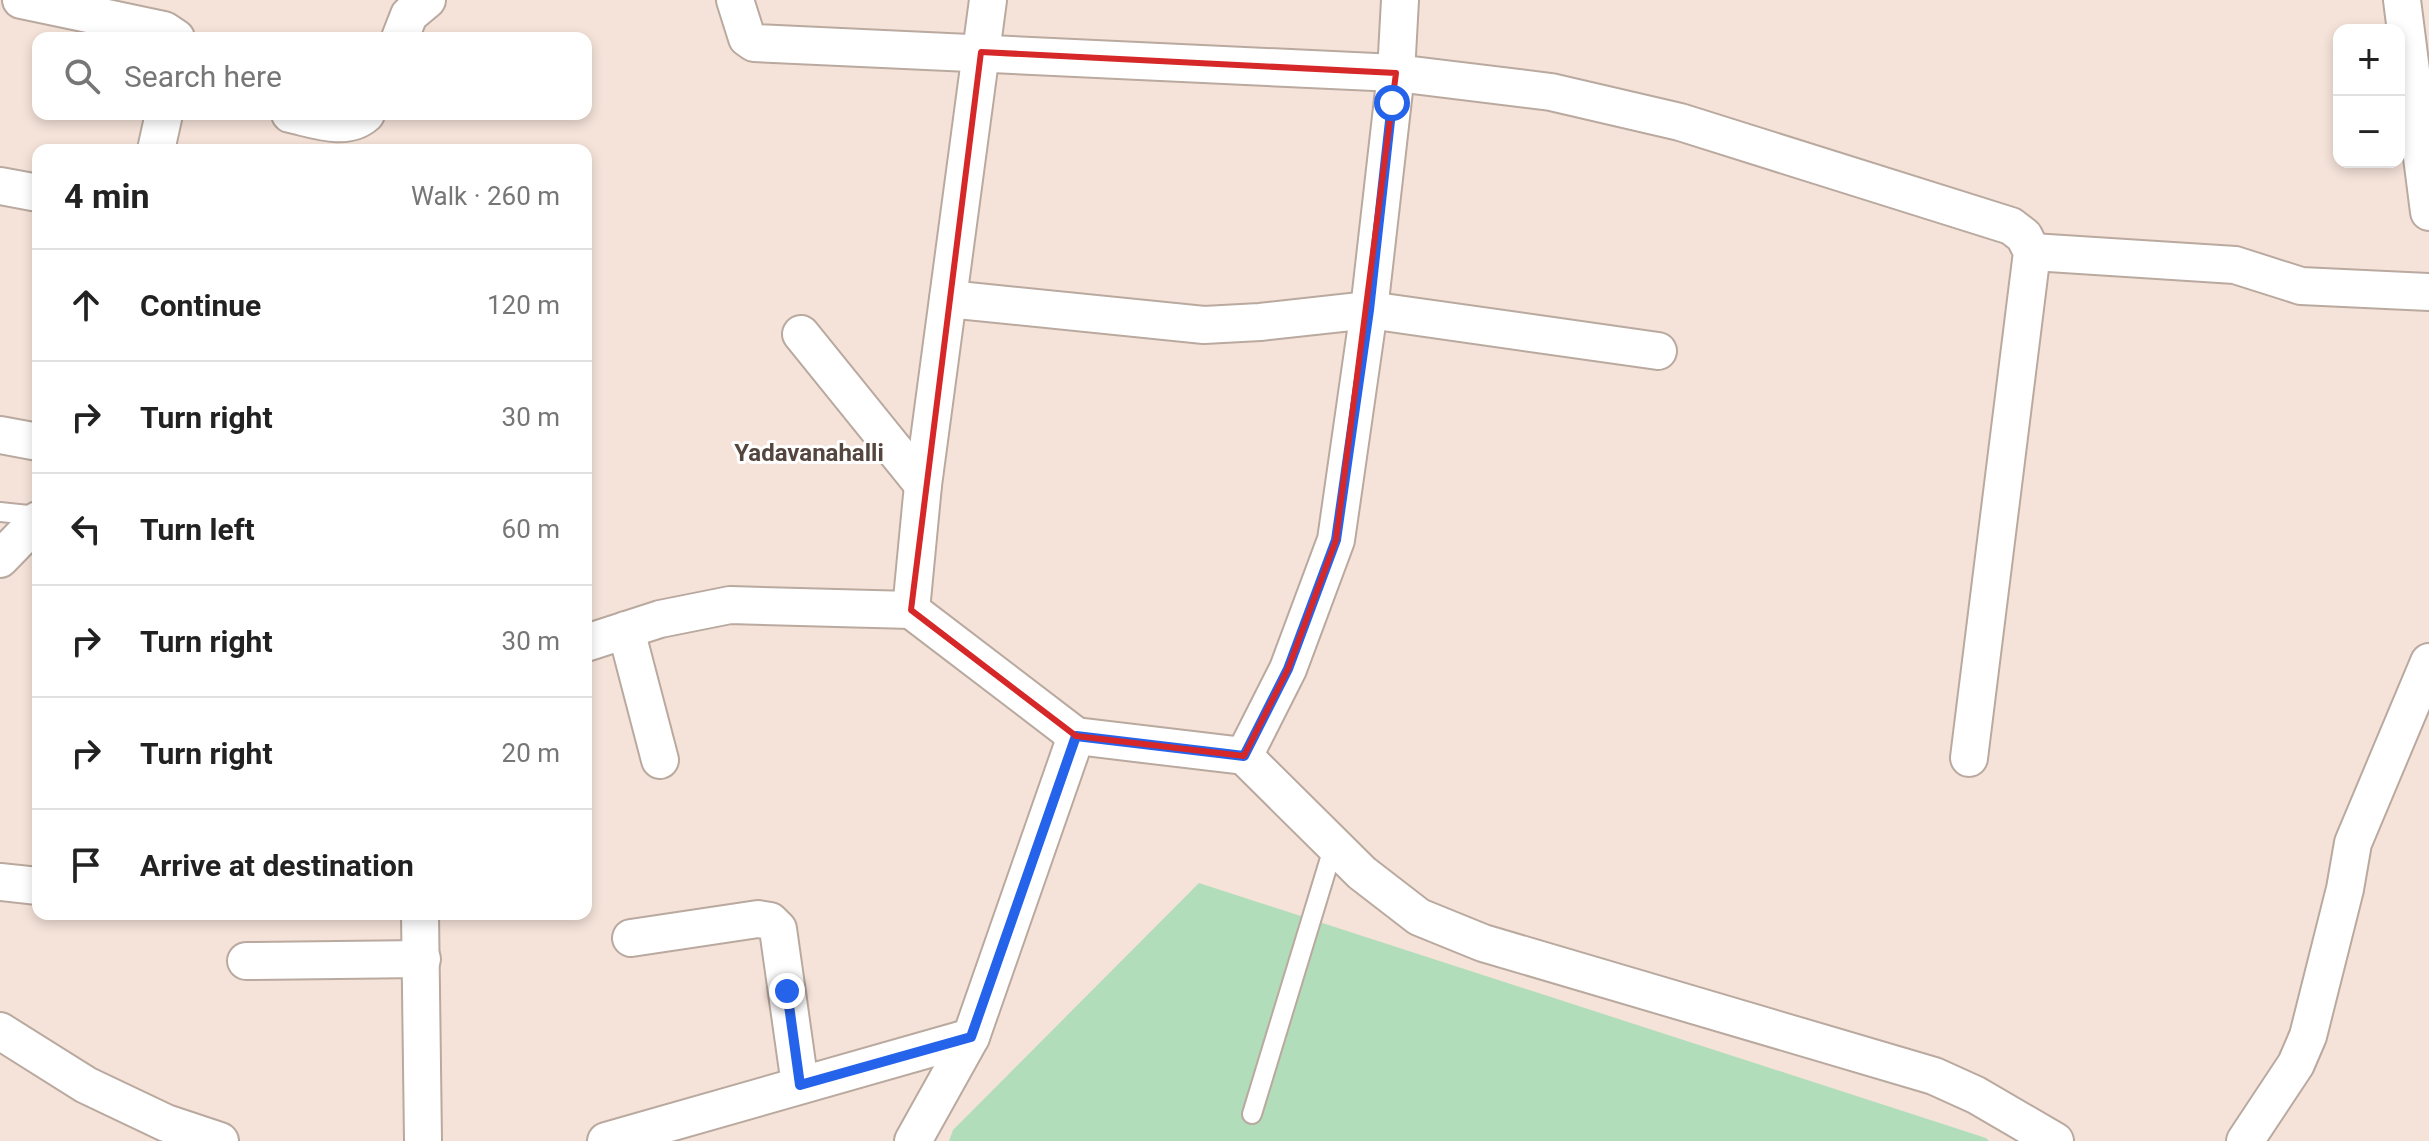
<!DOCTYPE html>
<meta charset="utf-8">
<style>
:root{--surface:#fff;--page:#f2f2f2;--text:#222;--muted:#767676;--line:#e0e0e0}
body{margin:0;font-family:Roboto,sans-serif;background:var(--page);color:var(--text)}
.controls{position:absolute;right:24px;top:24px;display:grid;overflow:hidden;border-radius:16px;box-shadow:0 4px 12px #0003}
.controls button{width:72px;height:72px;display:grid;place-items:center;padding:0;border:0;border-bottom:2px solid var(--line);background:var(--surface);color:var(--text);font:40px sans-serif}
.stop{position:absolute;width:24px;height:24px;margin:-18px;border:6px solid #2563eb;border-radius:50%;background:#fff}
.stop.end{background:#2563eb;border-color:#fff;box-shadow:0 2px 8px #0008}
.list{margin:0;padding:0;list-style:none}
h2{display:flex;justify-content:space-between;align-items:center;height:104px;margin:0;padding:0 32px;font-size:34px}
h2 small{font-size:26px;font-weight:400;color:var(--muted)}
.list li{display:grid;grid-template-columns:52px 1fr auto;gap:24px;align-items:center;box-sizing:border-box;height:112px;padding:0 32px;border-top:2px solid var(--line)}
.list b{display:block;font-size:30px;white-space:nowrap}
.list em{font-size:26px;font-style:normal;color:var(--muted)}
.icon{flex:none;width:44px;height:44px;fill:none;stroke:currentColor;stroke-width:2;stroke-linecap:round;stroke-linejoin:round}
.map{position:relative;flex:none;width:2429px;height:1141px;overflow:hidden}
.search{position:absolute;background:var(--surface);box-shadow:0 4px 12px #0003;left:32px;top:32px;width:560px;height:88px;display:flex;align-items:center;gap:20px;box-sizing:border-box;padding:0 28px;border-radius:16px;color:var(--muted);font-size:30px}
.panel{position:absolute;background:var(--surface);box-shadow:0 4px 12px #0003;left:32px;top:144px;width:560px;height:776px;border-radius:16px}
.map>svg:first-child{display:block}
.green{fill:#b2ddba}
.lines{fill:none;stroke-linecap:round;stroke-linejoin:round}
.lane-casing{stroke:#b9a99f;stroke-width:22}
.street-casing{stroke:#b9a99f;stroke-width:40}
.lane{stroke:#fff;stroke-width:18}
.street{stroke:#fff;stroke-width:36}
.route{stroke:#2563eb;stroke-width:10}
.marked{fill:none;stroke:#d62828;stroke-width:6;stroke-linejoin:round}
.labels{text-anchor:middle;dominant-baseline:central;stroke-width:6;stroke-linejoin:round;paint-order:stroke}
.quarter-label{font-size:24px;font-weight:bold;fill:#54463e;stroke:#fff}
</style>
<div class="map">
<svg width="2429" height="1141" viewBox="0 0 2429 1141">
<rect width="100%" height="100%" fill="#f5e3d9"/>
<path class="green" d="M 1199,883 L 1986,1138 L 1989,1141 L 949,1141 L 953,1130 Z"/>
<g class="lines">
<g class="lane-casing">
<g id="lane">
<path d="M 0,512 L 38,516"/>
<path d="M 1252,1114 L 1334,845"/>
</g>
</g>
<g class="street-casing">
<g id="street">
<path d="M 21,0 L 164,30 L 176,38"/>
<path d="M 735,0 L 747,38 L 754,43 L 1396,73 L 1551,92 L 1680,122 L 2011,226 L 2024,236 L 2032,252 L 1969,758"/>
<path d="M 988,0 L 923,485 L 911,610 L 1076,736"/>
<path d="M 2402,0 L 2429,212"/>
<path d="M 400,38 L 409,15 L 427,0"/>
<path d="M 290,114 C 314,119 346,132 366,114"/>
<path d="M 156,150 L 164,114"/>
<path d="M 0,186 L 38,193"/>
<path d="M 2032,252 L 2235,265 L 2301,286 L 2429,292"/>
<path d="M 948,299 L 1204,325 L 1260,322 L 1369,310 L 1658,351"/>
<path d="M 801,334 L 923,485"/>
<path d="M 0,435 L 38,442"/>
<path d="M 0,559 L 38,520"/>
<path d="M 626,630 L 660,760"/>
<path d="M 586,643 L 660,619 L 730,605 L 911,610"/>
<path d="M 1244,756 L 1362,873 L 1419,917 L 1483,943 L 1934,1076 L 1976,1095 L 2055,1141"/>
<path d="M 0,882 L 38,886"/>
<path d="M 420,914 L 423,1141"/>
<path d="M 631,938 L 758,919 L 770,921 L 778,929 L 800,1085"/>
<path d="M 246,961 L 422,959"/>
<path d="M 0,1031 L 86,1085 L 166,1123 L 220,1141"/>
<path d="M 606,1141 L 971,1037"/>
<path d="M 913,1141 L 971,1037 L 1076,736 L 1244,756 L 1288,669 L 1336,540 L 1369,310 L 1396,73 L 1400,0"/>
<path d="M 2245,1141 L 2296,1064 L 2308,1036 L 2345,889 L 2353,843 L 2429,662"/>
</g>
</g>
<use href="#lane" class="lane"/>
<use href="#street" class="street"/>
</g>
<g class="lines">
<path class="route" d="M 787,991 L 800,1085 L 971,1037 L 1076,736 L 1244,756 L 1288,669 L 1336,540 L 1369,310 L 1392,103"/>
</g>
<path class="marked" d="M 981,52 L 1396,73 L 1336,540 L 1288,669 L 1244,756 L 1076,736 L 911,610 Z"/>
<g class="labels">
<g class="quarter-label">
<text x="809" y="453">Yadavanahalli</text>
</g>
</g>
</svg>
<div class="controls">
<button>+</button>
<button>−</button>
</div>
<div class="stop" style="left:1392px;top:103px"></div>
<div class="stop end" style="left:787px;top:991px"></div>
<div class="search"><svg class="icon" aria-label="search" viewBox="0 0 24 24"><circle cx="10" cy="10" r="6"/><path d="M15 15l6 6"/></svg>Search here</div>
<section class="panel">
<h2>4 min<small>Walk · 260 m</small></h2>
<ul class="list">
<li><svg class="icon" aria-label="ahead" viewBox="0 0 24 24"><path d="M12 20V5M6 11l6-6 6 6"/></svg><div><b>Continue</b></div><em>120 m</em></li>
<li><svg class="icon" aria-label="right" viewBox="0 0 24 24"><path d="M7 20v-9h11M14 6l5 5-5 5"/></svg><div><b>Turn right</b></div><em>30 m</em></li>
<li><svg class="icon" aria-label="left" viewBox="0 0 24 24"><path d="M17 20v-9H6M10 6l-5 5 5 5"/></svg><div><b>Turn left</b></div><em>60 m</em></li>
<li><svg class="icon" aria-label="right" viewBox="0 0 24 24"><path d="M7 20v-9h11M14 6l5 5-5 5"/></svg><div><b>Turn right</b></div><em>30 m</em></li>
<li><svg class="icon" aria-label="right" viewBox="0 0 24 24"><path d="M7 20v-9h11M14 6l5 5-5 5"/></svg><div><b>Turn right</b></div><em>20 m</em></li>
<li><svg class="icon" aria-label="arrive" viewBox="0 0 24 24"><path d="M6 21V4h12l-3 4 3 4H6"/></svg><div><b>Arrive at destination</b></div></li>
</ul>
</section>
</div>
